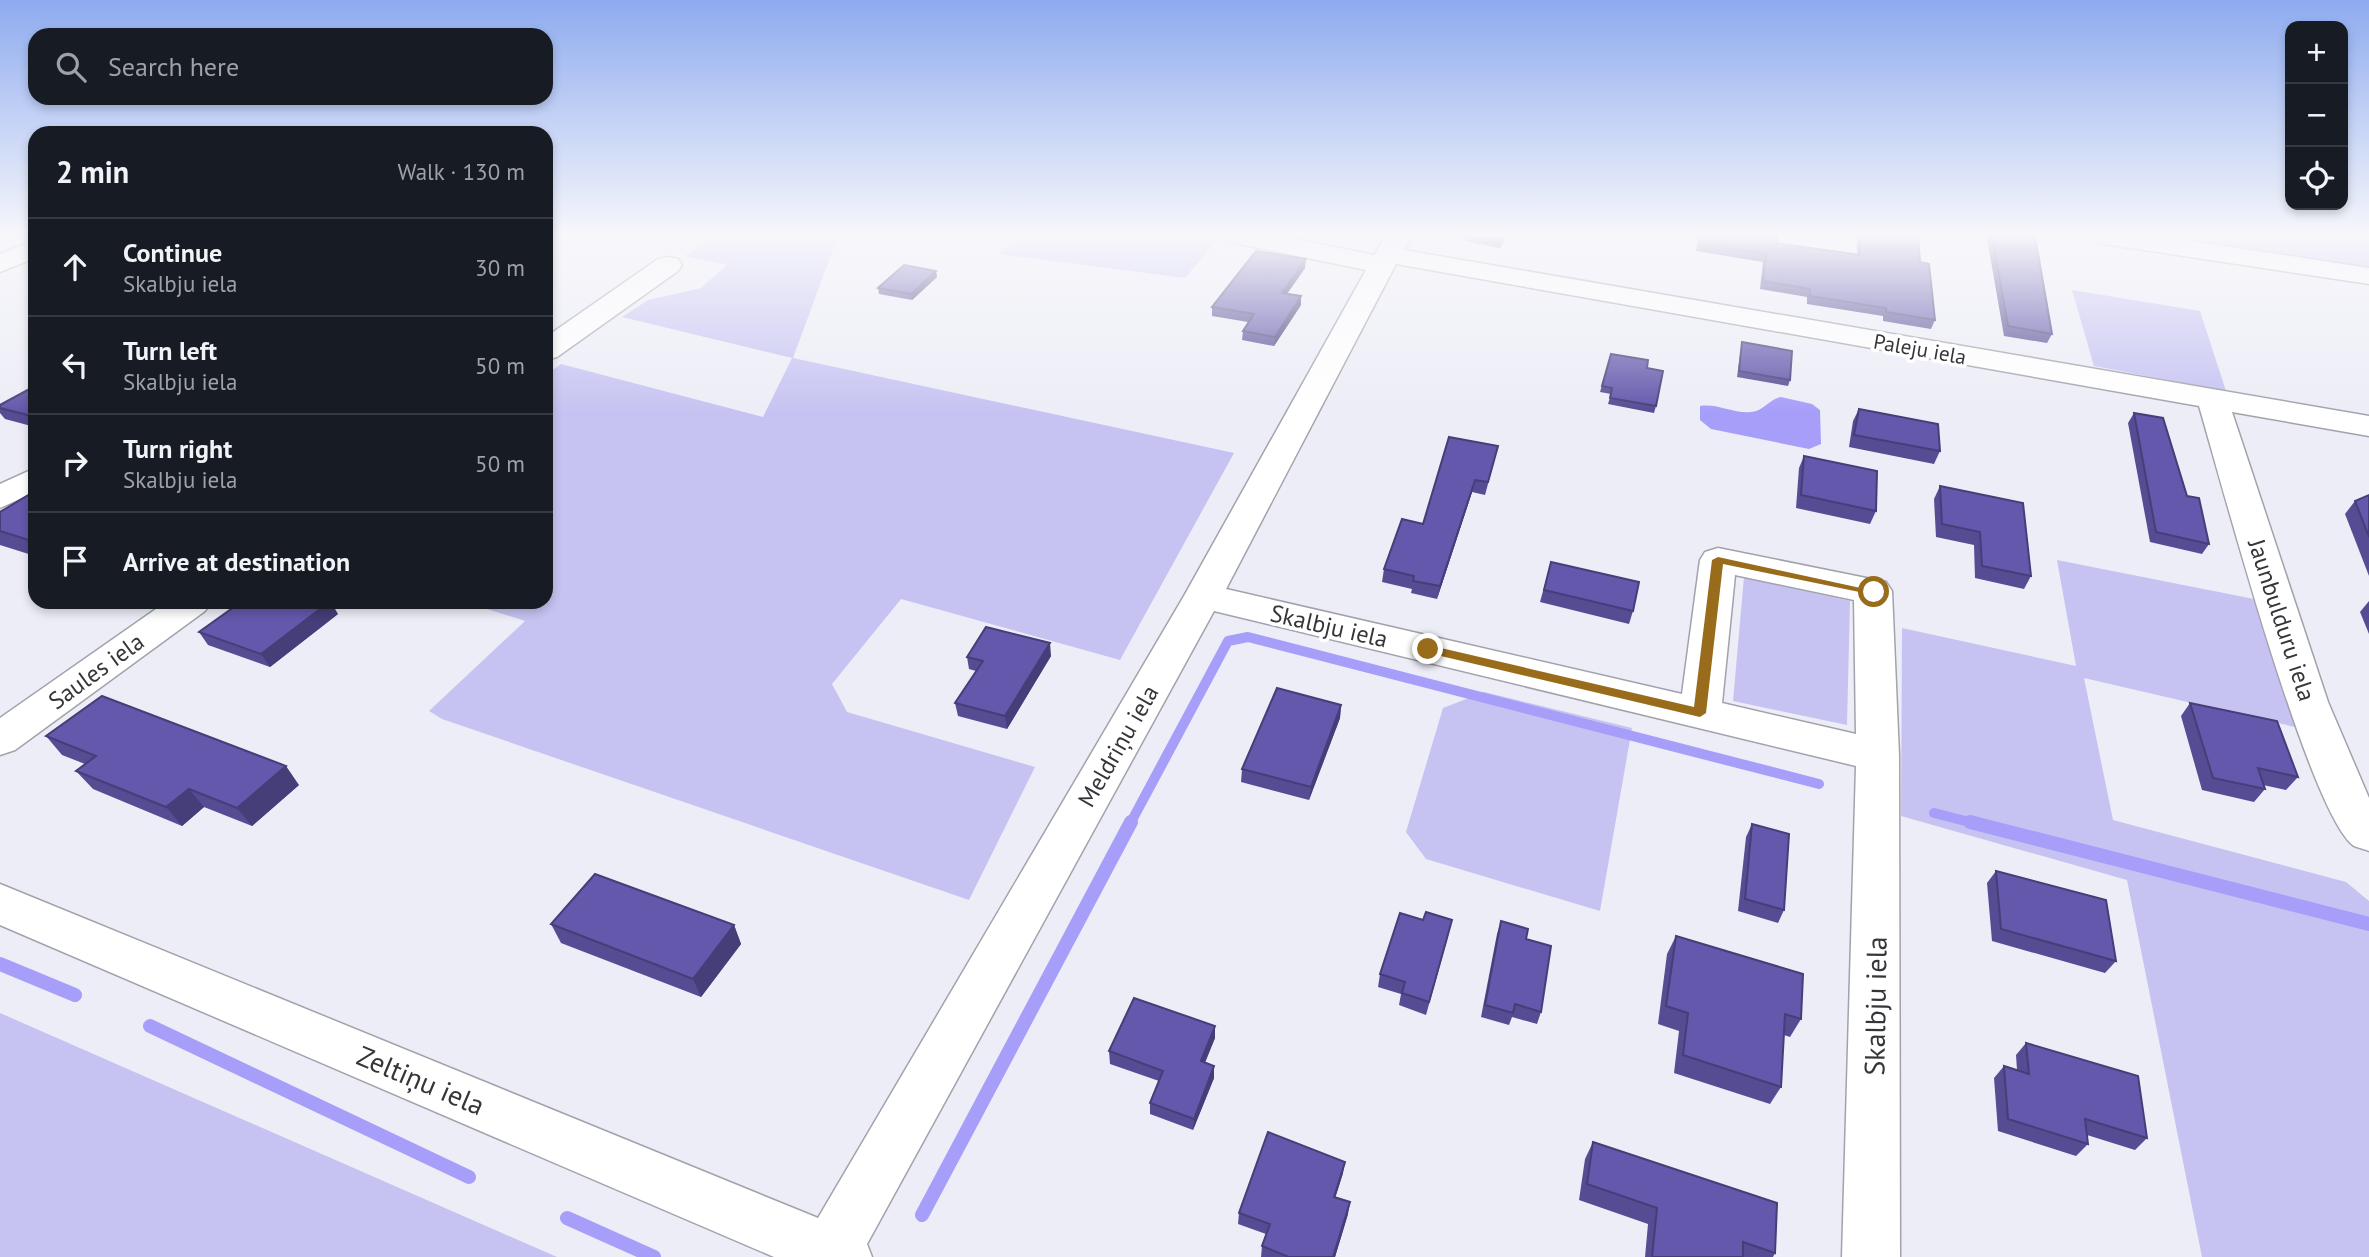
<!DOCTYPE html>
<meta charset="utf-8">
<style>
:root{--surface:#171b24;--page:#242831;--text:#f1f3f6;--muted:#9ea1a6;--line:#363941}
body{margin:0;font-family:"PT Sans",sans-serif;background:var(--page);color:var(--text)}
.controls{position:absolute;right:21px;top:21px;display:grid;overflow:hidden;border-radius:14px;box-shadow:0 4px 10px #0003}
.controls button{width:63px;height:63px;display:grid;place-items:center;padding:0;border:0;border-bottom:2px solid var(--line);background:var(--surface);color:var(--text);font:35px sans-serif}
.stop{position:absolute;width:21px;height:21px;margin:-16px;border:5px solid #986c1a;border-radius:50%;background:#fff}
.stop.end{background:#986c1a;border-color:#fff;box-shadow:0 2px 7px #0008}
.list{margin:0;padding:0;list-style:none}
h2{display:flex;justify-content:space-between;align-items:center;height:91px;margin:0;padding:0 28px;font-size:30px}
h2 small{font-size:23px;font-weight:400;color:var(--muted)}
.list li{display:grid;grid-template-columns:46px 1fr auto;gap:21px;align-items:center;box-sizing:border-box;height:98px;padding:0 28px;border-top:2px solid var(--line)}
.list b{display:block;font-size:26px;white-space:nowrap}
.list p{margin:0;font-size:23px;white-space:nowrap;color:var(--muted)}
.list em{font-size:23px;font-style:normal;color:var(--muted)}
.icon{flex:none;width:38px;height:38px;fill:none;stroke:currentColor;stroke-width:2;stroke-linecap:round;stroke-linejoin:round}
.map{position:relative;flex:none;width:2369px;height:1257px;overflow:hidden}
.search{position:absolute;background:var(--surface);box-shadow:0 4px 10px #0003;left:28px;top:28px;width:525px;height:77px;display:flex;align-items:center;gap:18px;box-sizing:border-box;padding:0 24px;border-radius:21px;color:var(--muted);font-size:26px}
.panel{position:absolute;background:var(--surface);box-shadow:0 4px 10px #0003;left:28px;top:126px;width:525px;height:483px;border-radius:21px}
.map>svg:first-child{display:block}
.green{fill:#c6c3f2}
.water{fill:#a79ef9}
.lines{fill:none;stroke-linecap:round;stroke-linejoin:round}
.stream-far1{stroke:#a79ef9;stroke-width:10}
.stream{stroke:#a79ef9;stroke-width:14}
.minor-casing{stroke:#a2a2ac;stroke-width:3}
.minor{fill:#fff;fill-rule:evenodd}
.wall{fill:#554c94}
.shaded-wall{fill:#453e78}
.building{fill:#6358ac;stroke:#453e78;stroke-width:2}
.route{fill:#986c1a}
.labels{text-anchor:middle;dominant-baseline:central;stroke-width:7;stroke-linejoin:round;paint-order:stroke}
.far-street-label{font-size:21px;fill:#36363a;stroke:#fff}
.street-label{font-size:24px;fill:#36363a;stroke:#fff}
.near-street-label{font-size:28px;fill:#36363a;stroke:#fff}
</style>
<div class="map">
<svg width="2369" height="1257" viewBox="0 0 2369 1257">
<rect width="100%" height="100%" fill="#ededf7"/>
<g class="green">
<path d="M 713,236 L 838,236 L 793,358 L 1234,453 L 1120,660 L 901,599 L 832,684 L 847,712 L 1035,767 L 969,900 L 442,719 L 429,711 L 525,621 L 465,602 L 546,602 L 546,375 L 561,364 L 763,417 L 792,358 L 622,317 L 648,300 L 701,288 L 727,265 L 685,256 Z"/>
<path d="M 1022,236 L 1199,236 L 1217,240 L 1185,278 L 998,254 Z"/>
<path d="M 2121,236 L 2369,236 L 2369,273 Z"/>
<path d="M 2072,290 L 2200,311 L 2226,391 L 2094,366 Z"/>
<path d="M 2057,560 L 2254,599 L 2295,727 L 2084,678 L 2113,820 L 2346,882 L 2369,901 L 2369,1257 L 2202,1257 L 2127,880 L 1901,816 L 1902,628 L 2076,666 Z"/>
<path d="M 1744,577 L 1850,601 L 1847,725 L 1733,701 Z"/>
<path d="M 1484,692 L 1632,728 L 1600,911 L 1426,859 L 1406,832 L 1443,708 Z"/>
<path d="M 0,1013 L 557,1257 L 0,1257 Z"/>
</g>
<path class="water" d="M 1781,397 L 1812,404 L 1820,410 L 1821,444 L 1809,449 L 1711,429 L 1700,420 L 1700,406 C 1718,403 1734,414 1751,412 C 1764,411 1769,399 1781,397 Z"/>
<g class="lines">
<g class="stream-far1">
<path d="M 1934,813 L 1977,824"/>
<path d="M 1130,824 L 1228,641 L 1248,637 L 1819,784"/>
</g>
<g class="stream">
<path d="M 1970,822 L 2369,924"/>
<path d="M 0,964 L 75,995"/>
<path d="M 150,1026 L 469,1177"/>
<path d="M 922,1215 L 1131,822"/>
<path d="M 567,1218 L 654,1257"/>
</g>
<g class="minor-casing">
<g id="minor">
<path d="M 1226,236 L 1280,236 L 1374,255 L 1386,236 L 1412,236 L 1404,250 L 2369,416 L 2369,436 L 2232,412 L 2328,702 L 2369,798 L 2369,851 C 2365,849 2358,848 2354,846 C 2309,815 2220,476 2199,406 L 1396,264 L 1226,589 L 1682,694 L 1700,560 L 1705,552 L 1718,548 L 1886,582 L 1892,591 L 1899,755 L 1900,1257 L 1842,1257 L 1856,766 L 1214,611 L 867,1244 L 872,1257 L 774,1257 L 0,925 L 0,884 L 818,1218 L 1184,596 L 1366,270 L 1239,244 L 1230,242 ZM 1735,575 L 1854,600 L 1856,734 L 1722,703 Z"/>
<path d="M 2091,236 L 2159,236 L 2369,268 L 2369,284 L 2104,244 L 2095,242 Z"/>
<path d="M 35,240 L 35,258 L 0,272 L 0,254 Z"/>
<path d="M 668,257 L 678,259 L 682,265 L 678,271 L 557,357 L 546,360 L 546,337 L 658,259 Z"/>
<path d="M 35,468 L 35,492 L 0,508 L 0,484 Z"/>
<path d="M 166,602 L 211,602 L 205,611 L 15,750 L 0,755 L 0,718 Z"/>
</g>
</g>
<use href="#minor" class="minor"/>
</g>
<g class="wall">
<path d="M 1466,236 L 1506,236 L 1500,248 L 1465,241 Z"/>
<path d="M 1535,236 L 1550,236 L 1549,239 Z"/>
<path d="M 1699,236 L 1777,236 L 1777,243 L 1857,255 L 1857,236 L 1918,236 L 1920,262 L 1935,320 L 1931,329 L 1883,321 L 1883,316 L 1807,304 L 1807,297 L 1760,289 L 1763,262 L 1696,251 Z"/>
<path d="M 1987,236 L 1992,236 L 2052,334 L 2047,343 L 2004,336 L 1987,238 Z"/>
<path d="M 1305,268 L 1287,294 L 1301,305 L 1274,346 L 1242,340 L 1243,331 L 1248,322 L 1212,316 L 1212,307 Z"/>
<path d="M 937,277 L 912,300 L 879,294 L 878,288 Z"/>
<path d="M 1742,342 L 1790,380 L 1788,386 L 1737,377 L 1741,348 Z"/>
<path d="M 1611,354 L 1647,368 L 1656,406 L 1654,413 L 1608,404 L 1611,394 L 1600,392 Z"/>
<path d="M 35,386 L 35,427 L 5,419 L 0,413 L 0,405 Z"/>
<path d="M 1859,409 L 1940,451 L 1934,464 L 1849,447 L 1853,421 Z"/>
<path d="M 2134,413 L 2187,496 L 2209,544 L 2202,554 L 2150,542 L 2128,423 Z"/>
<path d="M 1804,456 L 1876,511 L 1870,524 L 1796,508 L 1799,468 Z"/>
<path d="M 1495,458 L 1485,495 L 1472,492 L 1437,599 L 1411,593 L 1412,589 L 1382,582 L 1384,569 L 1423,524 Z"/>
<path d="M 1940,486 L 2031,576 L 2024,589 L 1975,578 L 1974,545 L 1936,537 L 1934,499 Z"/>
<path d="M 35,491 L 35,556 L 0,545 L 0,512 Z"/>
<path d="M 2369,495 L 2369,576 L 2345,514 L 2355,501 Z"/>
<path d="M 1551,562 L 1633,611 L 1629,624 L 1540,602 Z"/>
<path d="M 2369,601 L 2369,634 L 2360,612 Z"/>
<path d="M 338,614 L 270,667 L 208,645 L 199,632 Z"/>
<path d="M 1051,656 L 1007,729 L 958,716 L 955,703 L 976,671 L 969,669 L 967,657 Z"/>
<path d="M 2190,703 L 2298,777 L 2286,790 L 2263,785 L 2265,789 L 2254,802 L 2202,790 L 2181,716 Z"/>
<path d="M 1341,705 L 1340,718 L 1309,800 L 1241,782 L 1242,769 Z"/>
<path d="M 46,736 L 299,785 L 252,826 L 204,807 L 182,826 L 93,789 L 76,771 L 85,764 L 62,755 Z"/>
<path d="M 1752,824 L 1784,910 L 1778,923 L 1738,911 L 1746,837 Z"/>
<path d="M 1996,871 L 2116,961 L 2105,973 L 1992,941 L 1987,883 Z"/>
<path d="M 1501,921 L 1526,939 L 1541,1012 L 1537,1024 L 1512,1017 L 1509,1025 L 1481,1017 L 1497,934 Z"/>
<path d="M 551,924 L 734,925 L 741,944 L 701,997 L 561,943 Z"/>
<path d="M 1449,933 L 1426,1015 L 1399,1005 L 1401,994 L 1378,987 L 1380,974 Z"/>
<path d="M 1676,936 L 1801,1019 L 1790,1037 L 1784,1035 L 1781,1087 L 1770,1104 L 1674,1073 L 1679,1031 L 1658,1024 L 1667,954 Z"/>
<path d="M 1215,1026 L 1215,1038 L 1205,1063 L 1214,1066 L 1214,1078 L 1193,1130 L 1150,1114 L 1150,1103 L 1159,1081 L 1110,1064 L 1109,1051 Z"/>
<path d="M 2026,1043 L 2147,1138 L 2135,1150 L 2087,1135 L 2088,1144 L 2076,1156 L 1998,1131 L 1994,1078 L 2004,1066 L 2017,1070 L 2016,1055 Z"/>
<path d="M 1593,1142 L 1775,1253 L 1773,1257 L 1645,1257 L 1648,1224 L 1579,1200 L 1585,1159 Z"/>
<path d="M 1343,1173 L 1335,1198 L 1348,1214 L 1335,1257 L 1261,1257 L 1262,1246 L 1266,1234 L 1238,1224 L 1239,1213 Z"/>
</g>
<g class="shaded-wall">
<path d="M 1502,236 L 1506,236 L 1500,248 Z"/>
<path d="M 1306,259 L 1305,268 L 1281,302 L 1282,293 Z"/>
<path d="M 936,271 L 937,277 L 912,300 L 911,294 Z"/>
<path d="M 1301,296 L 1301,305 L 1274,346 L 1275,337 Z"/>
<path d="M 1475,480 L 1472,492 L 1437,599 L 1440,586 Z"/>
<path d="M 329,602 L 331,602 L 338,614 L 270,667 L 261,654 Z"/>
<path d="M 1050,643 L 1051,656 L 1007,729 L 1005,716 Z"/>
<path d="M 1341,705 L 1340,718 L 1309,800 L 1311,787 Z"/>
<path d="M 286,766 L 299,785 L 252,826 L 237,808 Z"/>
<path d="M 189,789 L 204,807 L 182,826 L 166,807 Z"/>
<path d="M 734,925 L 741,944 L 701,997 L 693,979 Z"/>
<path d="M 1215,1026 L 1215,1038 L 1200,1073 L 1201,1061 Z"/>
<path d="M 1214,1066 L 1214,1078 L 1193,1130 L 1194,1119 Z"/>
<path d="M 1345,1162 L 1343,1173 L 1332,1208 L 1334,1197 Z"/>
<path d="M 1350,1202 L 1348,1214 L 1335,1257 L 1333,1257 Z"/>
</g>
<g class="building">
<path d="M 1700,236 L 1777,236 L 1777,243 L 1860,255 L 1860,236 L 1918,236 L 1920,262 L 1929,264 L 1935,320 L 1886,312 L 1886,308 L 1810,296 L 1810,289 L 1763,281 L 1766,254 L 1699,244 Z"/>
<path d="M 1992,236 L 2035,236 L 2052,334 L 2008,326 Z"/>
<path d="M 1256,251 L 1306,259 L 1282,293 L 1301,296 L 1275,337 L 1243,331 L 1254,314 L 1212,307 Z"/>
<path d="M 904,265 L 936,271 L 911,294 L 878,288 Z"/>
<path d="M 1742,342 L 1792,351 L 1790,380 L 1739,371 Z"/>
<path d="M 1611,354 L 1648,360 L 1647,368 L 1663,371 L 1656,406 L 1610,398 L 1612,388 L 1602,386 Z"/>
<path d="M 35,386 L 35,417 L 0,408 L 0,405 Z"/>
<path d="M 1859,409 L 1938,424 L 1940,451 L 1854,435 Z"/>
<path d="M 2134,413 L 2163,418 L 2187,496 L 2199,498 L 2209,544 L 2156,532 Z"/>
<path d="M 1449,437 L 1498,446 L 1488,482 L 1475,480 L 1440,586 L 1413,581 L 1414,576 L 1384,569 L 1402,519 L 1423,524 Z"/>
<path d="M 1804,456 L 1877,471 L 1876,511 L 1801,495 Z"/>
<path d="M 1940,486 L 2023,503 L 2031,576 L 1982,566 L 1980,532 L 1942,524 Z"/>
<path d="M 35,491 L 35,542 L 0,531 L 0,512 Z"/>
<path d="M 2369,495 L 2369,537 L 2355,501 Z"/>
<path d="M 1551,562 L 1639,582 L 1633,611 L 1544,590 Z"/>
<path d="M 241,602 L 329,602 L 261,654 L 199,632 Z"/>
<path d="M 986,627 L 1050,643 L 1005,716 L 955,703 L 983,661 L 967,657 Z"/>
<path d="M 1277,688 L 1341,705 L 1311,787 L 1242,769 Z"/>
<path d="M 102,696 L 286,766 L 237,808 L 189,789 L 166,807 L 76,771 L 96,756 L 46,736 Z"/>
<path d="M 2190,703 L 2277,721 L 2298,777 L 2258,768 L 2265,789 L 2213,778 Z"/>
<path d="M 1752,824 L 1789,834 L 1784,910 L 1745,899 Z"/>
<path d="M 1996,871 L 2106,900 L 2116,961 L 2001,929 Z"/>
<path d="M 595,874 L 734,925 L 693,979 L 551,924 Z"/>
<path d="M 1426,912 L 1452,920 L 1429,1002 L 1402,993 L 1405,982 L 1380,974 L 1400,913 L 1423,920 Z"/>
<path d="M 1501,921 L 1528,929 L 1526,939 L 1551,946 L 1541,1012 L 1515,1004 L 1513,1013 L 1485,1005 Z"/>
<path d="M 1676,936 L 1803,974 L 1801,1019 L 1785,1014 L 1781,1087 L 1683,1055 L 1688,1013 L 1666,1006 Z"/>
<path d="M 1134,998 L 1215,1026 L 1201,1061 L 1214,1066 L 1194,1119 L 1150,1103 L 1163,1071 L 1109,1051 Z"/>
<path d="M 2026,1043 L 2138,1076 L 2147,1138 L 2085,1119 L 2088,1144 L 2008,1119 L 2004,1066 L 2029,1074 Z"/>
<path d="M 1268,1132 L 1345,1162 L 1334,1197 L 1350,1202 L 1333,1257 L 1289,1257 L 1262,1246 L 1270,1224 L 1239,1213 Z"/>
<path d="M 1593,1142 L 1777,1203 L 1775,1253 L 1743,1242 L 1743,1257 L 1652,1257 L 1657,1208 L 1587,1184 Z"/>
</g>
<linearGradient id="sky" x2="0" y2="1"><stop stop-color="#8eabef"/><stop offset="0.57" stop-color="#f7f7fb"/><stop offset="1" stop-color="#f7f7fb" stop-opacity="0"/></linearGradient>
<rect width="2369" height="412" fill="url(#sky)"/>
<path class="route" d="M 1718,557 L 1879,592 L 1874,595 L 1723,564 L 1706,713 L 1700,717 L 1428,653 L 1423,649 L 1428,645 L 1694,707 L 1712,560 Z"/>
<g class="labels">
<g class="far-street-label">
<text transform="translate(1920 349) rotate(10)">Paleju iela</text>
</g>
<g class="street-label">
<text transform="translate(2282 620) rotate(72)">Jaunbulduru iela</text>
<text transform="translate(1329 626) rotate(13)">Skalbju iela</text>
<text transform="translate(96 671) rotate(-36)">Saules iela</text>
<text transform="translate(1118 746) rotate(-60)">Meldriņu iela</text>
</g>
<g class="near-street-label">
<text transform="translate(1875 1006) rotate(-89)">Skalbju iela</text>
<text transform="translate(421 1080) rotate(23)">Zeltiņu iela</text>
</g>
</g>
</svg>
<div class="controls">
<button>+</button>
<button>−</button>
<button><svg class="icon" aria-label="locate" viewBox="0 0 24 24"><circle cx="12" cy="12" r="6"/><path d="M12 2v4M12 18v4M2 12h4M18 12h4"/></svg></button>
</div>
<div class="stop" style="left:1874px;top:592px"></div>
<div class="stop end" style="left:1428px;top:649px"></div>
<div class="search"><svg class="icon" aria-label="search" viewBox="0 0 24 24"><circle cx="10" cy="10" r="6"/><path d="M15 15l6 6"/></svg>Search here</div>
<section class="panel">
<h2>2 min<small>Walk · 130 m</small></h2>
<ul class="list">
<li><svg class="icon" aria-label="ahead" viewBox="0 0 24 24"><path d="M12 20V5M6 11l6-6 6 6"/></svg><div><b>Continue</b><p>Skalbju iela</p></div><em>30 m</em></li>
<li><svg class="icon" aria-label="left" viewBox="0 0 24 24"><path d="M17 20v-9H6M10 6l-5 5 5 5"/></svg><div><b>Turn left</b><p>Skalbju iela</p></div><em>50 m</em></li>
<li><svg class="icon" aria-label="right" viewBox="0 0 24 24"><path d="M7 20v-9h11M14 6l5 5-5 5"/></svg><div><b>Turn right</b><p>Skalbju iela</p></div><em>50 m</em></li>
<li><svg class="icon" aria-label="arrive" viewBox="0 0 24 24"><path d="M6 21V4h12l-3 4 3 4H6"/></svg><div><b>Arrive at destination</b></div></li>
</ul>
</section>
</div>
